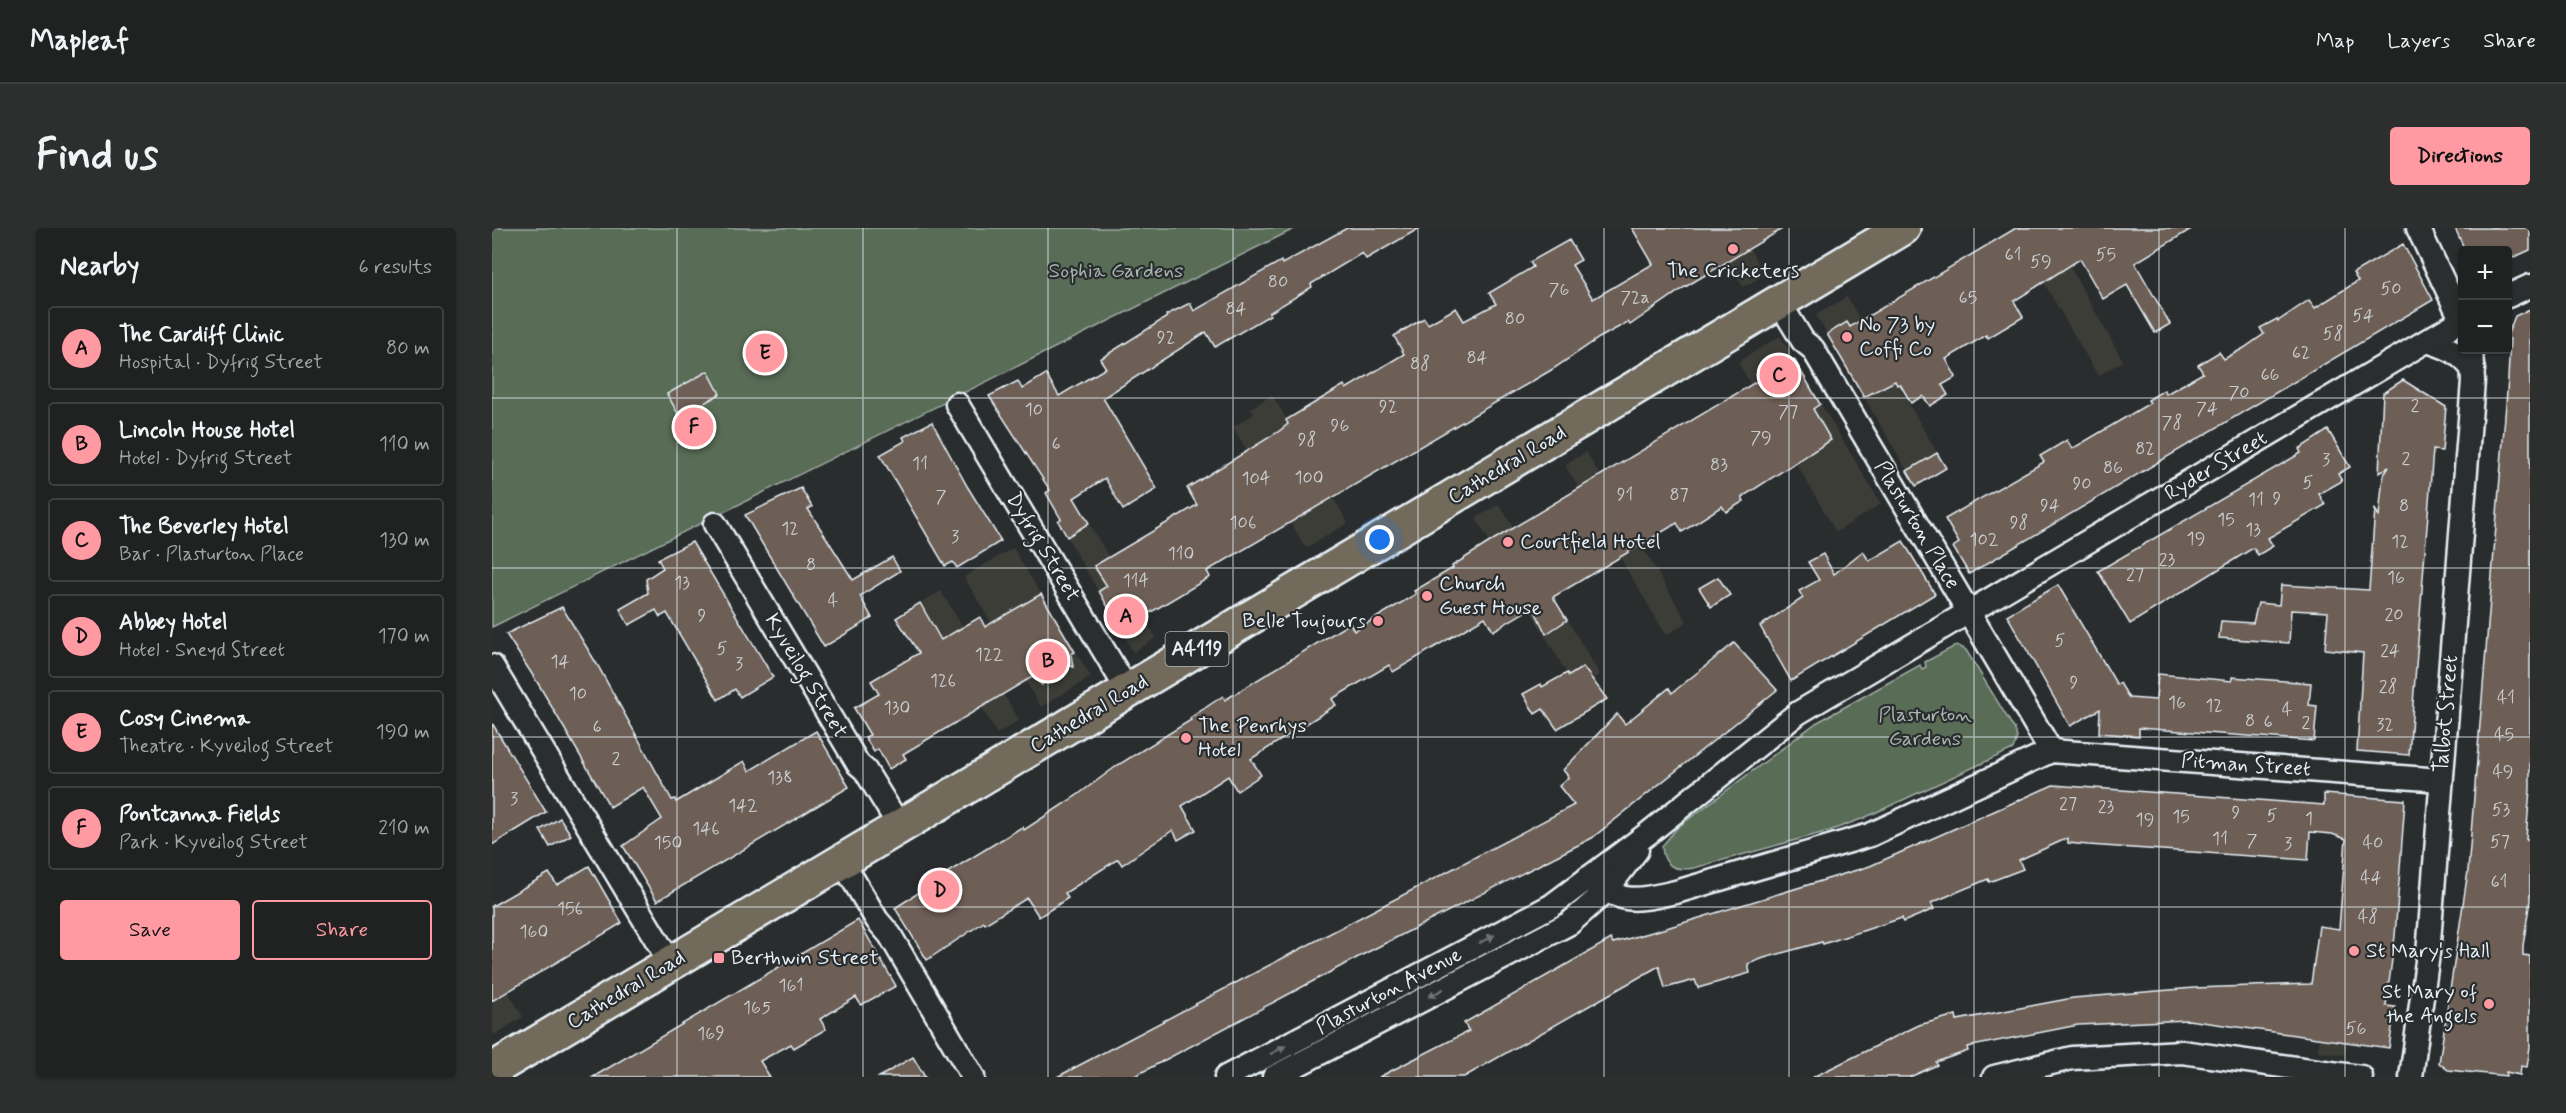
<!DOCTYPE html>
<meta charset="utf-8">
<style>
:root{--surface:#202222;--page:#2d2f2f;--text:#f1f3f6;--muted:#a2a4a5;--line:#3d3f40;--accent:#ff9aa2}
body{margin:0;font-family:Mynerve,sans-serif;background:var(--page);color:var(--text)}
.controls{position:absolute;right:18px;top:18px;display:grid;overflow:hidden;border-radius:6px;box-shadow:0 2px 4px #0004}
.controls button{width:54px;height:54px;display:grid;place-items:center;padding:0;border:0;border-bottom:2px solid var(--line);background:var(--surface);color:var(--text);font:30px sans-serif}
.you{position:absolute;left:888px;top:312px;width:21px;height:21px;margin:-15px;border:4px solid #fff;border-radius:50%;background:#1a73e8;box-shadow:0 0 0 9px #1a73e833}
.badge{display:grid;place-items:center;width:39px;height:39px;border-radius:50%;background:var(--accent);color:#111;font-size:20px;font-weight:700}
.pin{position:absolute;translate:-50% -50%;border:3px solid #fff;box-shadow:0 2px 6px #0006}
.list{margin:0;padding:0;list-style:none}
h2{display:flex;justify-content:space-between;align-items:center;height:78px;margin:0;padding:0 24px;font-size:26px}
h2 small{font-size:20px;font-weight:400;color:var(--muted)}
.list li{display:grid;grid-template-columns:39px 1fr auto;gap:18px;align-items:center;box-sizing:border-box;height:84px;margin:0 12px 12px;padding:0 12px;border:2px solid var(--line);border-radius:6px}
.list b{display:block;font-size:22px;white-space:nowrap}
.list p{margin:0;font-size:20px;white-space:nowrap;color:var(--muted)}
.list em{font-size:20px;font-style:normal;color:var(--muted)}
.actions{display:flex;gap:12px;padding:18px 24px}
.actions a{flex:1;padding:14px 0;border:2px solid var(--accent);border-radius:6px;text-align:center;font-size:21px;color:var(--accent)}
.actions .main{background:var(--accent);color:#111}
.map{position:relative;flex:none;width:2038px;height:849px;overflow:hidden;border-radius:6px}
header{display:flex;align-items:center;gap:36px;box-sizing:border-box;height:84px;padding:0 30px;background:var(--surface);border-bottom:2px solid var(--line)}
header strong{font-size:28px}
nav{display:flex;gap:33px;margin-inline-start:auto;font-size:21px}
.intro{display:flex;align-items:center;justify-content:space-between;box-sizing:border-box;height:144px;padding:0 36px}
h1{margin:0;font-size:42px}
.button{padding:15px 27px;border-radius:6px;background:var(--accent);color:#111;font-size:21px;font-weight:700}
main{display:flex;gap:36px;padding:0 36px}
aside{flex:1;background:var(--surface);border-radius:6px;box-shadow:0 2px 4px #0004}
.map>svg:first-child{display:block}
.built{fill:#3e3c39}
.green{fill:#596c57;stroke:#a0aea8;stroke-width:1.5}
.building{fill:#6d5f54;stroke:#e8f1f8;stroke-width:1.5}
.lines{fill:none;stroke-linecap:round;stroke-linejoin:round}
.minor-casing{stroke:#e8f1f8;stroke-width:27}
.primary-casing{stroke:#e8f1f8;stroke-width:38}
.minor{stroke:#2a2d2e;stroke-width:22}
.primary{stroke:#726b5a;stroke-width:33}
.oneway{fill:#6c7275}
.grid{fill:none;stroke:#e8f1f8;stroke-width:1.5;stroke-opacity:0.55}
.poi-dot{fill:#ff9aa2;stroke:#2a2d2e;stroke-width:2}
.labels{text-anchor:middle;dominant-baseline:central;stroke-width:4.5;stroke-linejoin:round;paint-order:stroke}
.number-label{font-size:18px;fill:#c9cccf}
.shield{fill:#2a2d2e;stroke:#afb6bb;stroke-width:1.5}
.shield-label{font-size:20px;font-weight:bold;fill:#e8f1f8}
.park-label{font-size:21px;fill:#a8b5b0;stroke:#2a2d2e}
.poi-label{font-size:21px;fill:#e8f1f8;stroke:#2a2d2e;text-anchor:start}
.street-label{font-size:21px;fill:#e8f1f8;stroke:#2a2d2e}
</style>
<header>
<strong>Mapleaf</strong>
<nav><a>Map</a><a>Layers</a><a>Share</a></nav>
</header>
<div class="intro"><h1>Find us</h1><a class="button">Directions</a></div>
<main>
<aside>
<h2>Nearby<small>6 results</small></h2>
<ul class="list">
<li><span class="badge">A</span><div><b>The Cardiff Clinic</b><p>Hospital · Dyfrig Street</p></div><em>80 m</em></li>
<li><span class="badge">B</span><div><b>Lincoln House Hotel</b><p>Hotel · Dyfrig Street</p></div><em>110 m</em></li>
<li><span class="badge">C</span><div><b>The Beverley Hotel</b><p>Bar · Plasturton Place</p></div><em>130 m</em></li>
<li><span class="badge">D</span><div><b>Abbey Hotel</b><p>Hotel · Sneyd Street</p></div><em>170 m</em></li>
<li><span class="badge">E</span><div><b>Cosy Cinema</b><p>Theatre · Kyveilog Street</p></div><em>190 m</em></li>
<li><span class="badge">F</span><div><b>Pontcanna Fields</b><p>Park · Kyveilog Street</p></div><em>210 m</em></li>
</ul>
<div class="actions"><a class="main">Save</a><a>Share</a></div>
</aside>
<div class="map">
<svg width="2038" height="849" viewBox="0 0 2038 849">
<rect width="100%" height="100%" fill="#2a2d2e"/>
<filter id="ink" filterUnits="userSpaceOnUse"><feTurbulence type="fractalNoise" baseFrequency=".0167" numOctaves="2"/><feDisplacementMap in="SourceGraphic" scale="12" xChannelSelector="R" yChannelSelector="G"/><feConvolveMatrix kernelMatrix="1 2 1 2 8 2 1 2 1" color-interpolation-filters="sRGB"/></filter>
<g filter="url(#ink)">
<g class="built">
<path d="M 1216,0 L 1245,0 L 1273,47 L 1251,59 Z"/>
<path d="M 1520,0 L 1556,0 L 1631,133 L 1606,148 Z"/>
<path d="M 1355,69 L 1454,240 L 1424,258 L 1324,87 Z"/>
<path d="M 1288,108 L 1389,276 L 1344,304 L 1246,134 Z"/>
<path d="M 780,167 L 856,295 L 814,320 L 741,199 L 762,186 L 759,180 Z"/>
<path d="M 1094,224 L 1195,394 L 1174,407 L 1073,237 Z"/>
<path d="M 1007,276 L 1108,447 L 1084,461 L 984,290 Z"/>
<path d="M 588,280 L 664,410 L 641,424 L 566,293 Z"/>
<path d="M 521,320 L 599,449 L 549,479 L 472,349 Z"/>
<path d="M 449,363 L 527,492 L 505,506 L 428,375 Z"/>
<path d="M 0,737 L 31,789 L 0,808 Z"/>
<path d="M 1835,756 L 1863,760 L 1853,827 L 1826,823 Z"/>
</g>
<g class="green">
<path d="M 0,0 L 804,0 L 0,399 Z"/>
<path d="M 1465,417 L 1474,422 L 1523,502 L 1525,510 L 1521,521 L 1372,590 L 1337,603 L 1202,640 C 1183,643 1171,639 1170,618 L 1185,600 L 1324,495 L 1428,437 L 1430,441 L 1434,439 L 1433,434 Z"/>
</g>
<g class="building">
<path d="M 855,0 L 928,0 L 874,31 L 870,25 L 819,56 L 820,59 L 777,85 L 778,87 L 723,119 L 714,104 L 611,170 L 665,261 L 631,282 L 613,250 L 582,270 L 597,295 L 575,309 L 566,293 L 569,291 L 554,265 L 558,262 L 497,168 L 526,153 L 530,161 L 554,146 L 567,168 L 614,140 L 608,131 L 675,89 L 674,87 L 698,75 L 702,83 L 789,33 L 790,36 Z"/>
<path d="M 1140,0 L 1292,0 L 1193,59 L 1138,97 L 1136,94 L 1107,110 L 1061,141 L 715,343 L 718,349 L 629,402 L 607,363 L 615,358 L 602,338 L 705,277 L 695,260 L 786,204 L 796,196 L 794,192 L 824,174 L 852,157 L 854,161 L 912,126 L 902,108 L 932,90 L 936,96 L 964,80 L 972,93 L 1004,76 L 997,65 L 1041,39 L 1038,34 L 1077,12 L 1089,32 L 1080,37 L 1101,71 L 1161,36 Z"/>
<path d="M 1524,0 L 1701,0 L 1643,35 L 1678,96 L 1663,105 L 1635,57 L 1611,71 L 1588,31 L 1522,73 L 1531,89 L 1496,110 L 1494,107 L 1454,131 L 1464,149 L 1450,157 L 1456,167 L 1438,178 L 1431,168 L 1419,175 L 1408,156 L 1405,157 L 1403,153 L 1372,169 L 1335,106 L 1355,94 L 1358,99 Z"/>
<path d="M 1963,0 L 2038,0 L 2038,22 L 2016,32 L 2016,22 L 1973,22 Z"/>
<path d="M 1911,16 L 1941,72 L 1477,346 L 1461,319 L 1467,315 L 1453,291 L 1552,234 L 1548,228 L 1575,212 L 1580,221 L 1658,175 L 1656,172 L 1672,162 L 1674,166 L 1690,157 L 1711,145 L 1706,137 L 1727,124 L 1732,131 L 1752,120 L 1772,106 L 1768,100 L 1785,91 L 1786,93 L 1817,72 L 1823,80 L 1866,53 L 1861,45 Z"/>
<path d="M 2038,81 L 2038,561 L 2034,611 L 2038,611 L 2038,672 L 2031,718 L 2031,727 L 2038,728 L 2038,819 L 2035,839 L 2029,838 L 2028,847 L 2014,844 L 2014,848 L 1956,842 L 1947,835 L 1976,643 L 2016,151 L 2018,111 L 2016,111 L 2016,106 L 2023,88 Z"/>
<path d="M 1302,131 L 1328,176 L 1321,181 L 1339,212 L 1250,269 L 1252,273 L 1234,284 L 1230,278 L 1190,304 L 1185,295 L 1061,369 L 1075,392 L 1054,406 L 1041,379 L 1001,403 L 993,389 L 901,444 L 897,437 L 840,471 L 844,477 L 759,531 L 769,547 L 745,563 L 736,548 L 690,578 L 704,602 L 686,612 L 681,602 L 630,637 L 626,631 L 573,665 L 576,670 L 547,689 L 535,670 L 493,696 L 492,694 L 435,732 L 403,680 L 431,662 L 430,660 L 530,599 L 532,602 L 584,568 L 626,537 L 699,492 L 698,490 L 731,468 L 733,472 L 858,395 L 862,403 L 924,366 L 922,363 L 961,340 L 960,338 L 1001,312 Z"/>
<path d="M 216,143 L 228,166 L 188,189 L 175,166 Z"/>
<path d="M 1911,152 L 1954,179 L 1950,223 L 1941,222 L 1917,527 L 1865,523 L 1871,425 L 1833,421 L 1836,384 L 1799,382 L 1797,415 L 1727,410 L 1729,393 L 1761,395 L 1766,375 L 1787,377 L 1789,357 L 1877,362 L 1883,281 L 1887,288 L 1891,248 L 1897,239 L 1887,245 L 1891,165 Z"/>
<path d="M 440,194 L 475,258 L 509,313 L 465,340 L 461,334 L 453,338 L 388,227 L 413,213 L 411,209 Z"/>
<path d="M 1836,202 L 1858,239 L 1846,246 L 1850,253 L 1827,266 L 1833,277 L 1776,310 L 1781,318 L 1766,327 L 1761,320 L 1638,396 L 1606,343 L 1809,225 L 1807,221 Z"/>
<path d="M 1445,225 L 1454,240 L 1424,258 L 1415,243 Z"/>
<path d="M 309,260 L 320,279 L 316,281 L 361,352 L 400,329 L 408,343 L 368,368 L 380,390 L 332,419 L 253,287 Z"/>
<path d="M 1411,313 L 1443,366 L 1299,453 L 1268,398 L 1311,370 L 1307,363 L 1327,352 L 1316,334 L 1331,326 L 1342,346 L 1371,323 L 1377,333 Z"/>
<path d="M 200,314 L 281,449 L 248,469 L 243,461 L 226,472 L 175,385 L 168,389 L 164,382 L 137,397 L 128,381 L 156,365 L 154,351 L 171,340 L 166,331 Z"/>
<path d="M 1226,349 L 1238,367 L 1219,379 L 1207,360 Z"/>
<path d="M 1566,357 L 1625,457 L 1628,455 L 1637,470 L 1664,472 L 1666,446 L 1740,453 L 1740,449 L 1819,455 L 1817,477 L 1825,478 L 1822,513 L 1647,500 L 1647,508 L 1607,505 L 1608,481 L 1578,498 L 1515,387 Z"/>
<path d="M 549,366 L 583,424 L 579,426 L 581,439 L 568,433 L 551,443 L 550,457 L 540,449 L 411,526 L 414,531 L 397,541 L 386,521 L 382,524 L 373,509 L 378,507 L 362,480 L 387,466 L 379,453 L 427,425 L 404,390 L 428,375 L 449,412 L 488,389 L 493,399 Z"/>
<path d="M 70,379 L 106,438 L 180,572 L 183,571 L 184,574 L 252,533 L 257,543 L 324,503 L 357,559 L 165,673 L 131,618 L 170,591 L 151,559 L 118,579 L 47,457 L 14,406 Z"/>
<path d="M 1242,415 L 1285,462 L 1100,610 L 872,726 L 641,849 L 565,849 L 1082,577 L 1067,558 L 1077,549 L 1071,542 L 1125,486 L 1133,496 L 1177,460 L 1180,465 Z"/>
<path d="M 1091,439 L 1115,471 L 1065,501 L 1051,481 L 1043,486 L 1031,466 L 1049,456 L 1050,459 L 1075,445 L 1077,448 Z"/>
<path d="M 0,495 L 54,584 L 0,617 Z"/>
<path d="M 1561,557 L 1832,577 L 1832,566 L 1913,572 L 1903,708 L 1894,778 L 1903,779 L 1897,820 L 1696,792 L 1586,797 L 1475,819 L 1476,823 L 1444,834 L 1445,837 L 1418,849 L 1321,849 L 1427,797 L 1464,787 L 1465,792 L 1581,770 L 1702,760 L 1819,756 L 1827,698 L 1847,701 L 1854,611 L 1840,606 L 1818,604 L 1816,632 L 1596,617 L 1576,615 L 1576,610 L 1527,632 L 1531,641 L 1497,654 L 1496,651 L 1439,675 L 1442,681 L 1411,694 L 1410,690 L 1331,716 L 1330,714 L 1272,730 L 1256,736 L 1258,745 L 1206,760 L 1203,752 L 1173,760 L 1167,738 L 972,849 L 887,849 L 977,803 L 972,795 L 1119,711 L 1121,715 L 1171,701 L 1378,638 Z"/>
<path d="M 68,590 L 79,607 L 58,619 L 48,602 Z"/>
<path d="M 97,638 L 130,695 L 0,773 L 0,678 L 57,645 L 65,657 Z"/>
<path d="M 366,692 L 404,758 L 369,777 L 364,769 L 328,791 L 334,801 L 302,820 L 299,816 L 268,833 L 278,849 L 101,849 Z"/>
<path d="M 421,829 L 433,849 L 387,849 Z"/>
</g>
<g class="lines">
<g class="minor-casing">
<g id="minor">
<path d="M 1926,0 L 1970,93"/>
<path d="M 2016,68 L 2038,58"/>
<path d="M 1287,74 L 1311,113 L 1321,121 L 1559,523"/>
<path d="M 1935,113 C 1955,119 1969,125 1981,142"/>
<path d="M 465,176 L 636,463"/>
<path d="M 223,296 L 366,536 L 373,542 L 408,599"/>
<path d="M 0,438 L 179,736"/>
<path d="M 350,633 L 385,692 L 398,707 L 481,849"/>
<path d="M 1096,650 C 1130,677 1143,673 1184,664 L 1378,607 L 1559,523 L 1949,552"/>
<path d="M 734,849 L 1059,678 L 1158,604 L 1306,485 L 1970,92"/>
<path d="M 782,849 L 1078,695 L 1113,664 L 1145,622"/>
<path d="M 1502,849 L 1580,830 L 1690,824 L 1869,849"/>
<path d="M 1919,849 L 1936,726 L 1981,153 L 1979,122"/>
</g>
</g>
<g class="primary-casing">
<path id="primary" d="M 0,842 L 1411,0"/>
</g>
<use href="#minor" class="minor"/>
<use href="#primary" class="primary"/>
</g>
<defs><path id="oneway-solid" d="M-6-.8H1V-3.2L6.5 0L1 3.2V.8H-6Z" transform="scale(1.5)"/></defs>
<g class="oneway">
<use href="#oneway-solid" transform="translate(995 711) rotate(-28)"/>
<use href="#oneway-solid" transform="translate(944 765) rotate(152)"/>
<use href="#oneway-solid" transform="translate(786 822) rotate(-28)"/>
</g>
</g>
<path class="grid" d="M 185,0 L 185,849M 371,0 L 371,849M 556,0 L 556,849M 741,0 L 741,849M 926,0 L 926,849M 1112,0 L 1112,849M 1297,0 L 1297,849M 1482,0 L 1482,849M 1667,0 L 1667,849M 1853,0 L 1853,849M 0,170 L 2038,170M 0,340 L 2038,340M 0,509 L 2038,509M 0,679 L 2038,679"/>
<g class="poi-dot">
<circle cx="1241" cy="21" r="6"/>
<circle cx="1355" cy="109" r="6"/>
<circle cx="1016" cy="314" r="6"/>
<circle cx="935" cy="368" r="6"/>
<circle cx="886" cy="393" r="6"/>
<circle cx="694" cy="510" r="6"/>
<circle cx="1862" cy="723" r="6"/>
<rect x="221" y="724" width="12" height="12" rx="3"/>
<circle cx="1997" cy="776" r="6"/>
</g>
<g class="labels">
<g class="number-label">
<text x="1521" y="27">61</text>
<text x="1614" y="27">55</text>
<text x="1549" y="34">59</text>
<text x="786" y="54">80</text>
<text x="1899" y="61">50</text>
<text x="1067" y="62">76</text>
<text x="1143" y="70">72a</text>
<text x="1476" y="70">65</text>
<text x="744" y="81">84</text>
<text x="1871" y="88">54</text>
<text x="1023" y="91">80</text>
<text x="1841" y="106">58</text>
<text x="674" y="110">92</text>
<text x="1809" y="125">62</text>
<text x="985" y="130">84</text>
<text x="928" y="136">88</text>
<text x="1778" y="147">66</text>
<text x="1747" y="165">70</text>
<text x="1923" y="178">2</text>
<text x="896" y="179">92</text>
<text x="1715" y="181">74</text>
<text x="542" y="182">10</text>
<text x="1296" y="184">77</text>
<text x="1680" y="195">78</text>
<text x="848" y="198">96</text>
<text x="1269" y="210">79</text>
<text x="815" y="212">98</text>
<text x="564" y="216">6</text>
<text x="1653" y="221">82</text>
<text x="1914" y="231">2</text>
<text x="1834" y="232">3</text>
<text x="428" y="236">11</text>
<text x="1227" y="237">83</text>
<text x="1621" y="240">86</text>
<text x="817" y="250">100</text>
<text x="764" y="251">104</text>
<text x="1816" y="255">5</text>
<text x="1590" y="256">90</text>
<text x="1133" y="267">91</text>
<text x="1187" y="267">87</text>
<text x="449" y="269">7</text>
<text x="1785" y="271">9</text>
<text x="1764" y="272">11</text>
<text x="1558" y="278">94</text>
<text x="1912" y="278">8</text>
<text x="1734" y="292">15</text>
<text x="751" y="295">106</text>
<text x="1527" y="295">98</text>
<text x="298" y="301">12</text>
<text x="1761" y="302">13</text>
<text x="463" y="309">3</text>
<text x="1704" y="311">19</text>
<text x="1492" y="312">102</text>
<text x="1908" y="314">12</text>
<text x="689" y="326">110</text>
<text x="1675" y="332">23</text>
<text x="319" y="337">8</text>
<text x="1643" y="347">27</text>
<text x="1904" y="350">16</text>
<text x="644" y="353">114</text>
<text x="190" y="355">13</text>
<text x="341" y="373">4</text>
<text x="1902" y="387">20</text>
<text x="210" y="388">9</text>
<text x="1568" y="413">5</text>
<text x="230" y="421">5</text>
<text x="1898" y="423">24</text>
<text x="497" y="427">122</text>
<text x="68" y="434">14</text>
<text x="247" y="436">3</text>
<text x="451" y="453">126</text>
<text x="1582" y="455">9</text>
<text x="1896" y="459">28</text>
<text x="86" y="466">10</text>
<text x="2014" y="470">41</text>
<text x="1685" y="475">16</text>
<text x="1722" y="478">12</text>
<text x="405" y="480">130</text>
<text x="1795" y="482">4</text>
<text x="1758" y="493">8</text>
<text x="1776" y="494">6</text>
<text x="1814" y="495">2</text>
<text x="1893" y="497">32</text>
<text x="105" y="499">6</text>
<text x="2012" y="507">45</text>
<text x="124" y="531">2</text>
<text x="2011" y="544">49</text>
<text x="288" y="550">138</text>
<text x="22" y="571">3</text>
<text x="1576" y="576">27</text>
<text x="251" y="578">142</text>
<text x="1614" y="579">23</text>
<text x="2009" y="582">53</text>
<text x="1744" y="585">9</text>
<text x="1780" y="588">5</text>
<text x="1689" y="589">15</text>
<text x="1817" y="591">1</text>
<text x="1653" y="592">19</text>
<text x="214" y="601">146</text>
<text x="1728" y="611">11</text>
<text x="1760" y="613">7</text>
<text x="2008" y="614">57</text>
<text x="176" y="615">150</text>
<text x="1881" y="615">40</text>
<text x="1796" y="616">3</text>
<text x="1879" y="650">44</text>
<text x="2007" y="654">61</text>
<text x="78" y="681">156</text>
<text x="1876" y="689">48</text>
<text x="42" y="704">160</text>
<text x="299" y="758">161</text>
<text x="265" y="780">165</text>
<text x="1864" y="801">56</text>
<text x="219" y="806">169</text>
</g>
<rect class="shield" x="673.5" y="404" width="63" height="34" rx="4.5"/>
<g class="shield-label">
<text x="705" y="421">A4119</text>
</g>
<g class="park-label">
<text x="624" y="43">Sophia Gardens</text>
<text x="1433" y="487">Plasturton<tspan x="1433" dy="24">Gardens</tspan></text>
</g>
<g class="poi-label">
<text x="1241" y="43" text-anchor="middle">The Cricketers</text>
<text x="1367" y="97">No 73 by<tspan x="1367" dy="24">Coffi Co</tspan></text>
<text x="1028" y="314">Courtfield Hotel</text>
<text x="947" y="356">Church<tspan x="947" dy="24">Guest House</tspan></text>
<text x="874" y="393" text-anchor="end">Belle Toujours</text>
<text x="706" y="498">The Penrhys<tspan x="706" dy="24">Hotel</tspan></text>
<text x="1874" y="723">St Mary's Hall</text>
<text x="239" y="730">Berthwin Street</text>
<text x="1985" y="764" text-anchor="end">St Mary of<tspan x="1985" dy="24">the Angels</tspan></text>
</g>
<g class="street-label">
<text transform="translate(1015 237) rotate(-31)">Cathedral Road</text>
<text transform="translate(1724 238) rotate(-31)">Ryder Street</text>
<text transform="translate(1425 297) rotate(59)">Plasturton Place</text>
<text transform="translate(551 319) rotate(59)">Dyfrig Street</text>
<text transform="translate(314 448) rotate(59)">Kyveilog Street</text>
<text transform="translate(597 486) rotate(-31)">Cathedral Road</text>
<text transform="translate(1954 486) rotate(-85)">Talbot Street</text>
<text transform="translate(1754 537) rotate(4)">Pitman Street</text>
<text transform="translate(134 762) rotate(-31)">Cathedral Road</text>
<text transform="translate(897 763) rotate(-28)">Plasturton Avenue</text>
</g>
</g>
</svg>
<div class="controls">
<button>+</button>
<button>−</button>
</div>
<div class="you"></div>
<div class="pin badge" style="left:634px;top:388px">A</div>
<div class="pin badge" style="left:556px;top:433px">B</div>
<div class="pin badge" style="left:1287px;top:147px">C</div>
<div class="pin badge" style="left:448px;top:662px">D</div>
<div class="pin badge" style="left:273px;top:125px">E</div>
<div class="pin badge" style="left:202px;top:199px">F</div>
</div>
</main>
